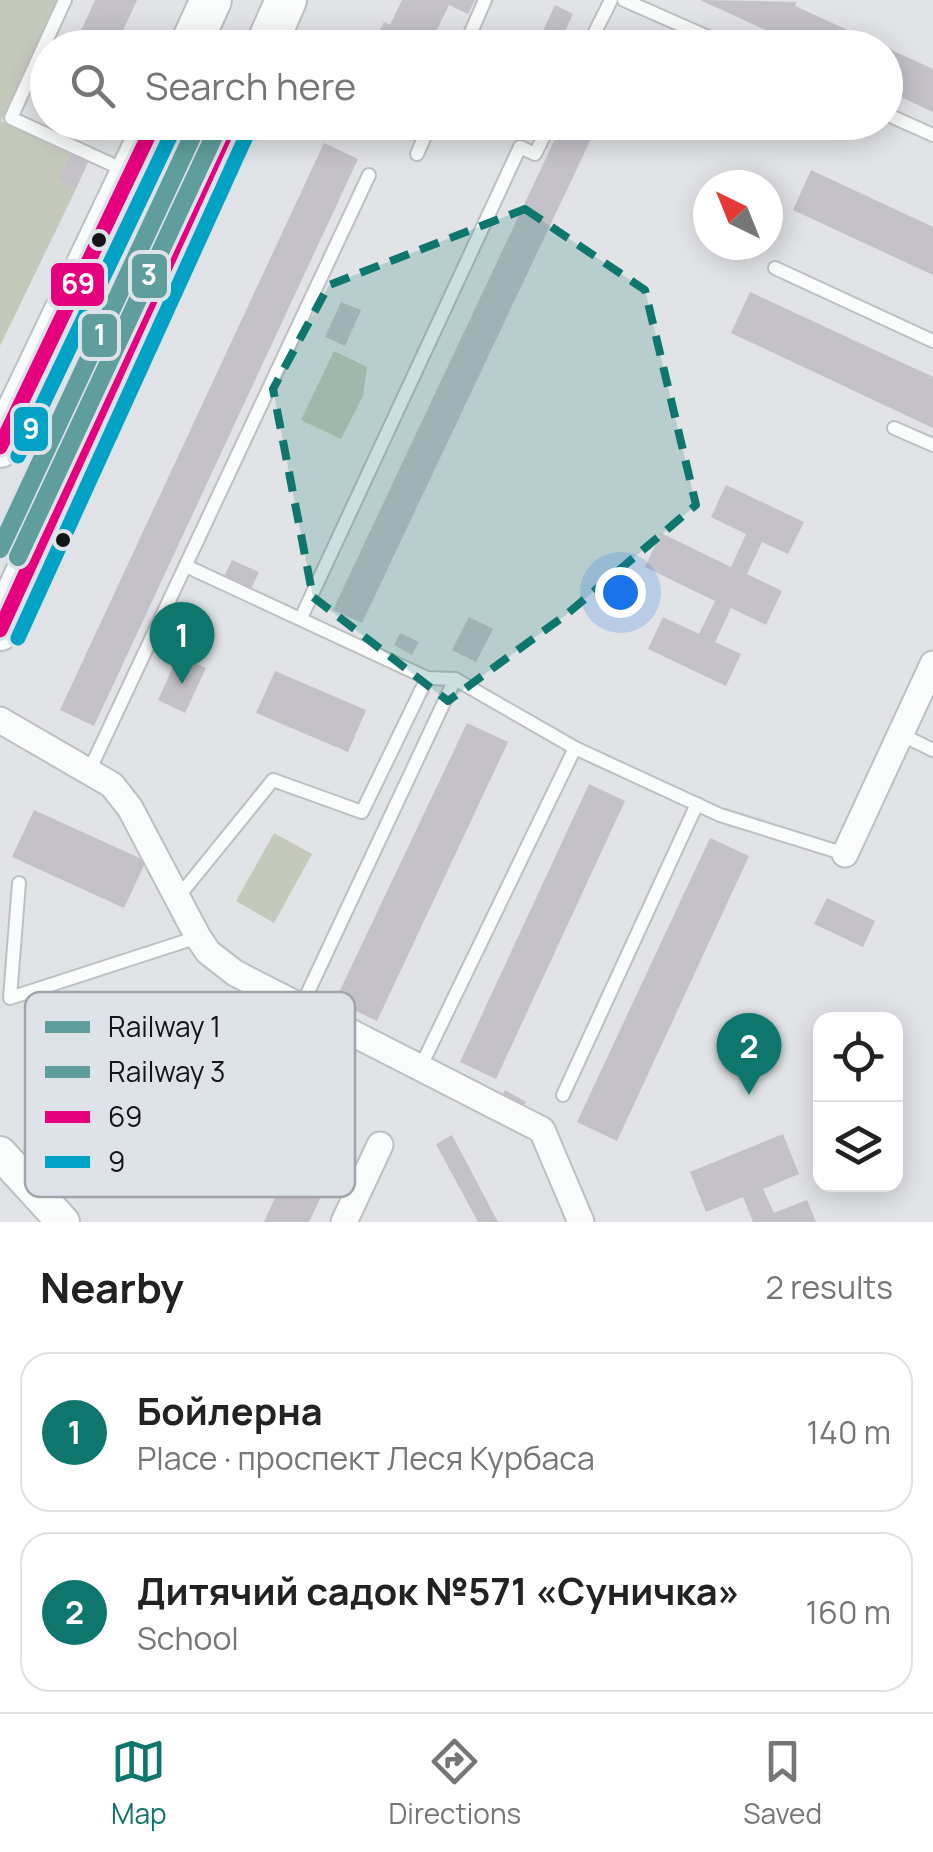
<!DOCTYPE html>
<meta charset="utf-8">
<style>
:root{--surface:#fff;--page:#f6f6f6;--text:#222;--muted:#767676;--line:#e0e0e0;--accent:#0f766e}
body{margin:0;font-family:Manrope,sans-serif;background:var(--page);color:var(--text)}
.controls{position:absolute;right:30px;bottom:30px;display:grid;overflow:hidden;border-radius:20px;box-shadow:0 5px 25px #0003}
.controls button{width:90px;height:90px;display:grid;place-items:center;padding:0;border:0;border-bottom:2px solid var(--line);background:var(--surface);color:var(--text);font:50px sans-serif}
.compass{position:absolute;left:693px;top:170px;width:90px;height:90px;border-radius:50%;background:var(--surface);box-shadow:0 5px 25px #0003;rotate:317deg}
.you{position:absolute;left:620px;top:592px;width:35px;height:35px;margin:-25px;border:8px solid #fff;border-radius:50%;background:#1a73e8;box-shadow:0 0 0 15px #1a73e833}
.badge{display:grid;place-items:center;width:65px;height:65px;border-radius:50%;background:var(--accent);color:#fff;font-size:32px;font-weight:700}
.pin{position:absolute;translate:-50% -82px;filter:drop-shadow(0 2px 5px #0008)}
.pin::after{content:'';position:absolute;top:52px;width:35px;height:30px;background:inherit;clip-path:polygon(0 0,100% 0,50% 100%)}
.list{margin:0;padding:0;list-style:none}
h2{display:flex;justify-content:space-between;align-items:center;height:130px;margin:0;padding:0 40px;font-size:42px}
h2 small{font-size:32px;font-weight:400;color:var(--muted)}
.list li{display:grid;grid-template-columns:65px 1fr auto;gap:30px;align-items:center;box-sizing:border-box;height:160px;margin:0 20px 20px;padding:0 20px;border:2px solid var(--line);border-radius:30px}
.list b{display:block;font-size:38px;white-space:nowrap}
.list p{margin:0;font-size:32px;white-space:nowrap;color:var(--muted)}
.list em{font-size:32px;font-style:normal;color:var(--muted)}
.icon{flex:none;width:55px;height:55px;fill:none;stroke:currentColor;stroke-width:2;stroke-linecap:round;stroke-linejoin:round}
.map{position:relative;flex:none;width:933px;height:1222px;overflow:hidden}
.search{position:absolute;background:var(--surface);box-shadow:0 5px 25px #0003;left:30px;right:30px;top:30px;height:110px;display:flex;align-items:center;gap:25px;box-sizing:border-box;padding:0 35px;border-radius:55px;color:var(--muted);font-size:38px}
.sheet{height:490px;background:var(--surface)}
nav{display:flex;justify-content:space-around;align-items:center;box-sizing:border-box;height:140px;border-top:2px solid var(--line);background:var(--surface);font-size:28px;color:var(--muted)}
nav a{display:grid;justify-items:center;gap:5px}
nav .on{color:var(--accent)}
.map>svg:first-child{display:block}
.green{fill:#c5c9bb}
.building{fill:#c4c1c8}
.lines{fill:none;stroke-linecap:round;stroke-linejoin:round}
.service-casing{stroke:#bdbfc2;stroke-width:16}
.minor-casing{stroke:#bdbfc2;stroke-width:29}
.tertiary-casing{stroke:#bdbfc2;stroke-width:36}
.primary-casing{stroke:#bdbfc2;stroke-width:44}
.service{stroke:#fafbfb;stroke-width:12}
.minor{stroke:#fafbfb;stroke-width:25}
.tertiary{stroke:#fafbfb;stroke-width:32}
.primary{stroke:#fafbfb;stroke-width:40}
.bus-1-casing{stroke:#dee2e9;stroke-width:22}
.bus-2-casing{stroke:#dee2e9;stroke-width:22}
.bus-1{stroke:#e5007d;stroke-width:15}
.bus-2{stroke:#01a2c5;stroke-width:15}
.rail-1-casing{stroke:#dee2e9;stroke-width:25}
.rail-2-casing{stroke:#dee2e9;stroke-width:25}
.rail-1{stroke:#5f9e9c;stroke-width:18}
.rail-2{stroke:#5f9e9c;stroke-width:18}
.marked{fill:#0f766e;fill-opacity:0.2;stroke:#0f766e;stroke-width:8;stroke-dasharray:20 12;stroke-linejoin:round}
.bus-dot{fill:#131517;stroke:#dee2e9;stroke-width:4}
.key{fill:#dee2e9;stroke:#a1a4aa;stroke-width:2.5}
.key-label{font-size:28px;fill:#131517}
.line-badge{stroke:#dee2e9;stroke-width:4}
.badge-label{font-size:28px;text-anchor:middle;font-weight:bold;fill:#fff}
</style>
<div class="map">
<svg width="933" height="1222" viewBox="0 0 933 1222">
<rect width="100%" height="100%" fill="#e1e3e6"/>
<g class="green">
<path d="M 0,0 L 58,0 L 1,121 L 70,154 L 58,181 L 76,189 L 0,346 Z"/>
<path d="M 334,351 L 367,367 L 363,396 L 341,439 L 301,420 Z"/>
<path d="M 274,833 L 312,854 L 274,923 L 236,901 Z"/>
</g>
<g class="building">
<path d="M 95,0 L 137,0 L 115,48 L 73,48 Z"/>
<path d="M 402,0 L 475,0 L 468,14 L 449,5 L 428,48 L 378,48 L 375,41 L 384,22 L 390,25 Z"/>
<path d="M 700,0 L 796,2 L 795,6 L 933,69 L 933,112 L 886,90 L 886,48 L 792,48 L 779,42 L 781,37 Z"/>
<path d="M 555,5 L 573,14 L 558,46 L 540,37 Z"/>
<path d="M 57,122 L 81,122 L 76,132 Z"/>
<path d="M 563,122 L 599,122 L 362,623 L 333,610 Z"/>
<path d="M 324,143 L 358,159 L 94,726 L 60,710 Z"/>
<path d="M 70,154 L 88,162 L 76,189 L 58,181 Z"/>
<path d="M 811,170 L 933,227 L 933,275 L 793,210 Z"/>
<path d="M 750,292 L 933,377 L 933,428 L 731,333 Z"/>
<path d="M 341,302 L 361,310 L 345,346 L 325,337 Z"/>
<path d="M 726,485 L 804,522 L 788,554 L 762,542 L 747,574 L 782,591 L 766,625 L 731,608 L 715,642 L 741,654 L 726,686 L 648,649 L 663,617 L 699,634 L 715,601 L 645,567 L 661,533 L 731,567 L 746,534 L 711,517 Z"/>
<path d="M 232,560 L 259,572 L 250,591 L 223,579 Z"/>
<path d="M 469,617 L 493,629 L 476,662 L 452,650 Z"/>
<path d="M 400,633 L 419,642 L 412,655 L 394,645 Z"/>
<path d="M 178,656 L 206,668 L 185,713 L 158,700 Z"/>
<path d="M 275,671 L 366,710 L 348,752 L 256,713 Z"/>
<path d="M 467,723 L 508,742 L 377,1021 L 335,1001 Z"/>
<path d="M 589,784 L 625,801 L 496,1079 L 460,1062 Z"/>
<path d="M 34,810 L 146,861 L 124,908 L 12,857 Z"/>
<path d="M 710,838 L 749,856 L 617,1141 L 577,1122 Z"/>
<path d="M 827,898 L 875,921 L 863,947 L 814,924 Z"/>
<path d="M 505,1090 L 526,1102 L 520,1112 L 499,1101 Z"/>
<path d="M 308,1126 L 347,1142 L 309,1222 L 264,1222 Z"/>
<path d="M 783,1134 L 799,1174 L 763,1189 L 774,1213 L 807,1200 L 816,1222 L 753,1222 L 743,1197 L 706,1212 L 690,1172 Z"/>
<path d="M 452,1135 L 498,1222 L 478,1222 L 436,1144 Z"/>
</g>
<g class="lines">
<g class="service-casing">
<g id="service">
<path d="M 65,0 L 11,118 L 124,170"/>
<path d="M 624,0 L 733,48"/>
<path d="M 464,48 L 485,0"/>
<path d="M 587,48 L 611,0"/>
<path d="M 886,114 L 933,135"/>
<path d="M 417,154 L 431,122"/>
<path d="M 775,268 L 933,341"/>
<path d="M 894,428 L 933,445"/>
<path d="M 186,566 L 427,678 L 455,679 L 575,748 L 720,815 L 845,854"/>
<path d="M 301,618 L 520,147 L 535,154 L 551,122"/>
<path d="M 900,734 L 933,750"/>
<path d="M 90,769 L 369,175"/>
<path d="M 19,883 L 10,998 L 198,937"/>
<path d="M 179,896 L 273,780 L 362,812 L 427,678"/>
<path d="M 301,1007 L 455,679"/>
<path d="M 420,1068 L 575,748"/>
<path d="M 563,1095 L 697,804"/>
</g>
</g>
<g class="minor-casing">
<g id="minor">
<path d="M 0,720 L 112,785 L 130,808 L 198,937 L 208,952 L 235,973 L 542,1130 L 581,1222"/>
<path d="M 845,854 L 933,664"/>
<path d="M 110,1060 L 146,1168"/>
<path d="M 344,1222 L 380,1145"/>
</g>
</g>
<g class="tertiary-casing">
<path id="tertiary" d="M 0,1153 L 63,1222"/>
</g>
<g class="primary-casing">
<g id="primary">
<path d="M 189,48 L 211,0"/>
<path d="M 265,48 L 286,0"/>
<path d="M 0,447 L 155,122"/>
<path d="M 0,630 L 231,122"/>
</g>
</g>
<use href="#service" class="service"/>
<use href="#minor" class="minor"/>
<use href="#tertiary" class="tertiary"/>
<use href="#primary" class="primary"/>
<g class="bus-1-casing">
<g id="bus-1">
<path d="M 0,447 L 155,122"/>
<path d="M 0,630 L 231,122"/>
</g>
</g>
<g class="bus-2-casing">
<g id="bus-2">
<path d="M 18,456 L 173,131"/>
<path d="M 18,638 L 249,130"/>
</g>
</g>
<use href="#bus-1" class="bus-1"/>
<use href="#bus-2" class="bus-2"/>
<g class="rail-1-casing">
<path id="rail-1" d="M 0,549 L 199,122"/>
</g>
<g class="rail-2-casing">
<path id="rail-2" d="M 18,557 L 217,130"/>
</g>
<use href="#rail-1" class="rail-1"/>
<use href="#rail-2" class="rail-2"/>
</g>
<path class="marked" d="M 525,209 L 645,290 L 696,505 L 567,614 L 448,701 L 313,597 L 273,389 L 329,285 Z"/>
<g class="bus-dot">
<circle cx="99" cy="240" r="9"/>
<circle cx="63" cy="540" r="9"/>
</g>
<rect x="25" y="992" width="330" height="205" rx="15" class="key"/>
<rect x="45" y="1021" width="45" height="12" fill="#5f9e9c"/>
<rect x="45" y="1066" width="45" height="12" fill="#5f9e9c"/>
<rect x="45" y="1111" width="45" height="12" fill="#e5007d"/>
<rect x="45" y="1156" width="45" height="12" fill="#01a2c5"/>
<g class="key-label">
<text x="108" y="1037">Railway 1</text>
<text x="108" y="1082">Railway 3</text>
<text x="108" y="1127">69</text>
<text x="108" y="1172">9</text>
</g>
<g class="line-badge">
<rect x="130" y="252" width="39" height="48" rx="10" fill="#5f9e9c"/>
<rect x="49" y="261" width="57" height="47" rx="10" fill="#e5007d"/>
<rect x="80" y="312" width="39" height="47" rx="10" fill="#5f9e9c"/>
<rect x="12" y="405" width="38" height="48" rx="10" fill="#01a2c5"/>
</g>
<g class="badge-label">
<text x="149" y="285">3</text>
<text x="78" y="294">69</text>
<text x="100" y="345">1</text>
<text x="31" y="439">9</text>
</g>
</svg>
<div class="controls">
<button><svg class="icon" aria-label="locate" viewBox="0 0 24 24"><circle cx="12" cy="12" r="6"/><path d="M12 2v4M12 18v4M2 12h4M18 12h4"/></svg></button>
<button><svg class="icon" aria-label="layers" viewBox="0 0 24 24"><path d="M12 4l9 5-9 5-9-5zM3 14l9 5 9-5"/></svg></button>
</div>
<svg class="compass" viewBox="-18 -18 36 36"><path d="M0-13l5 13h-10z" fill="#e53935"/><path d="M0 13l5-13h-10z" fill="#767676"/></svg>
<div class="you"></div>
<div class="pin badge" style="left:182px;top:684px">1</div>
<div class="pin badge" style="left:749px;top:1095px">2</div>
<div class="search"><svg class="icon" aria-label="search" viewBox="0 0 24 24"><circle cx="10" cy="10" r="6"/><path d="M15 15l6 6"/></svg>Search here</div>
</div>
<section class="sheet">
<h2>Nearby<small>2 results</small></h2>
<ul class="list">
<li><span class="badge">1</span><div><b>Бойлерна</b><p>Place · проспект Леся Курбаса</p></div><em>140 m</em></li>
<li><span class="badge">2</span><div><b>Дитячий садок №571 «Суничка»</b><p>School</p></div><em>160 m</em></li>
</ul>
</section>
<nav>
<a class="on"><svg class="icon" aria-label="map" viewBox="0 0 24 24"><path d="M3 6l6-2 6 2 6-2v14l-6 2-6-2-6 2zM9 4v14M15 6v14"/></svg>Map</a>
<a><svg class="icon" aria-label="directions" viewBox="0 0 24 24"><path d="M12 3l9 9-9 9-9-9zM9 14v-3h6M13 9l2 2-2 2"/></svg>Directions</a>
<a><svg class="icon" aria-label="saved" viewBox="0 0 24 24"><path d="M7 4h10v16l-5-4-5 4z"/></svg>Saved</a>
</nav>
